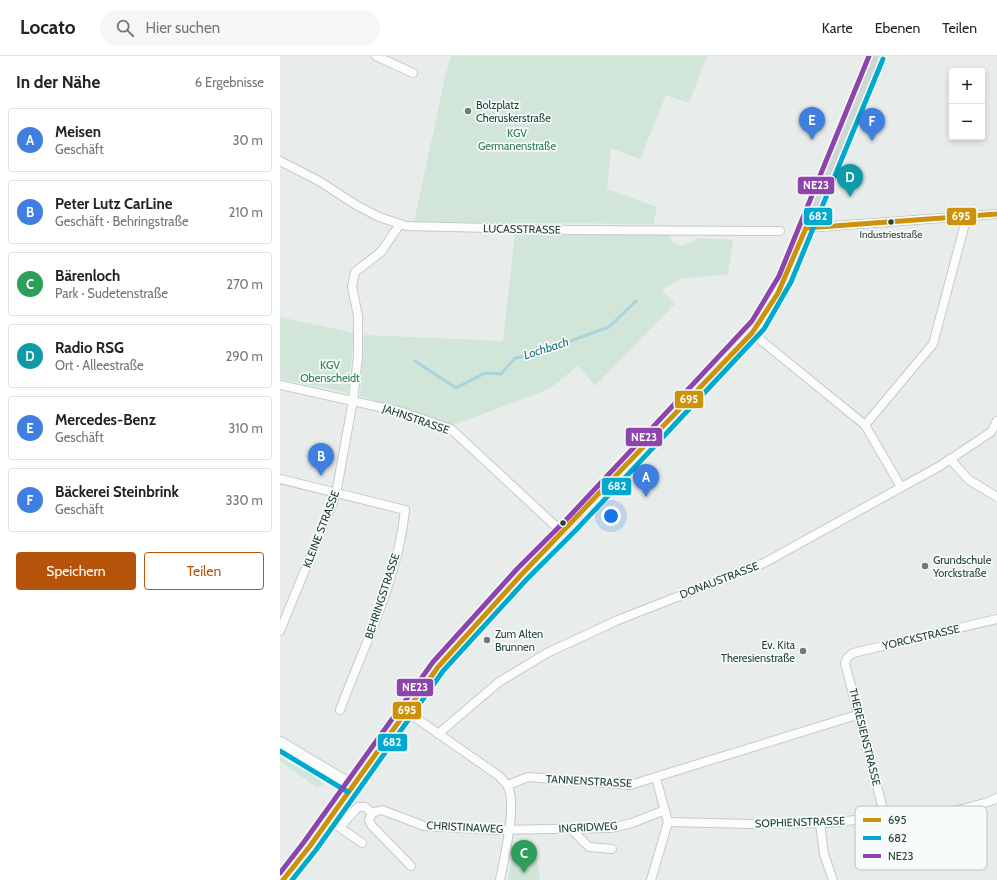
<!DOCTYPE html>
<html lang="de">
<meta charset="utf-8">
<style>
:root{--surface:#fff;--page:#f6f6f6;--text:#222;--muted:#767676;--line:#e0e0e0;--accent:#b45309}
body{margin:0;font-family:Cabin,sans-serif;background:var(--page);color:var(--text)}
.controls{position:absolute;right:12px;top:12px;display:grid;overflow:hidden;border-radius:4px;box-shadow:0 2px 6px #0003}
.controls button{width:36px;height:36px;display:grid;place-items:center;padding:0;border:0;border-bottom:1px solid var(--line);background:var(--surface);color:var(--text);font:20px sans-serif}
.you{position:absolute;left:331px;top:460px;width:14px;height:14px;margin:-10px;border:3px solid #fff;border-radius:50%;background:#1a73e8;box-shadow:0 0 0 6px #1a73e833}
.badge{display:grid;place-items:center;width:26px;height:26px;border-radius:50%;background:var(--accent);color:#fff;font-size:13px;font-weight:700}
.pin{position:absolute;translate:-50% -33px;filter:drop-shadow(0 1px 2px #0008)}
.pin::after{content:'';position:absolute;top:21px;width:14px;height:12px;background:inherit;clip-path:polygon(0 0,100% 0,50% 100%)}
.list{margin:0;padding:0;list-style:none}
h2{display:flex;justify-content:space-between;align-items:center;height:52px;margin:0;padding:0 16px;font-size:17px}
h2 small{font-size:13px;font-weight:400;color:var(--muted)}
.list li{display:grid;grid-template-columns:26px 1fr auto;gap:12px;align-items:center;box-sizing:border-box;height:64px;margin:0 8px 8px;padding:0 8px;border:1px solid var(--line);border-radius:4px}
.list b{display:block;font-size:15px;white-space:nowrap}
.list p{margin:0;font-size:13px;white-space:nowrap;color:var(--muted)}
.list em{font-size:13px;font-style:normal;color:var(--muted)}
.actions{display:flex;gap:8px;padding:12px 16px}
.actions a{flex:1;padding:9px 0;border:1px solid var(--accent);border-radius:4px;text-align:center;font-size:14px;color:var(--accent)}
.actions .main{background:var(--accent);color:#fff}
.icon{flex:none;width:22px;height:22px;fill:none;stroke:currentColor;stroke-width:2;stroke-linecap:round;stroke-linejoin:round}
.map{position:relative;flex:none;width:717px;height:824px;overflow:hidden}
header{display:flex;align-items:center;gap:24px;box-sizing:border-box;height:56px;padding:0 20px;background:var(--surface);border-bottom:1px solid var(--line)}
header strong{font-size:19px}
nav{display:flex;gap:22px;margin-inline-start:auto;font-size:14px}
.search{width:280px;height:36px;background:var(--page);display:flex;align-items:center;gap:10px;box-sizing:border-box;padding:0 14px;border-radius:22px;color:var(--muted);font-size:15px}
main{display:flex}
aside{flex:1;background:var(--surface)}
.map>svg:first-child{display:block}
.green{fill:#d1e6d8}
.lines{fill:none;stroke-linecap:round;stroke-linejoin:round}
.stream{stroke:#a9d4db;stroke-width:3}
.street-casing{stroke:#c5cac8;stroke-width:10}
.secondary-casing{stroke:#c3cbc8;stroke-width:14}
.primary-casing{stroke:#c3ccc9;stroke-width:15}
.street{stroke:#fcfcfc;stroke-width:8}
.secondary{stroke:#fcfcfc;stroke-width:12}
.primary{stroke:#cfd7d5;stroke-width:13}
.bus-1-casing{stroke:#f7fbf9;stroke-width:8}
.bus-2-casing{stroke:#f7fbf9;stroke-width:8}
.bus-3-casing{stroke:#f7fbf9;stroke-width:8}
.bus-1{stroke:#cd920c;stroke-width:5}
.bus-2{stroke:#00a9ce;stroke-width:5}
.bus-3{stroke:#8e44ad;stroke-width:5}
.poi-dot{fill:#697e78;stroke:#f7fbf9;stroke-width:1.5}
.bus-dot{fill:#24423a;stroke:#f7fbf9;stroke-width:1.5}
.labels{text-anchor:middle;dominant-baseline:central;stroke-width:3.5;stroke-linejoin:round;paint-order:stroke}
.bus-label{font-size:10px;fill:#24423a;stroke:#f7fbf9}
.poi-label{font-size:11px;fill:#24423a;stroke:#f7fbf9;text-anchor:start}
.park-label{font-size:11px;fill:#2d7a4b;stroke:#f7fbf9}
.street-label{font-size:11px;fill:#24423a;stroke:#f7fbf9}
.water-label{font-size:12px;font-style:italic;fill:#1c6f80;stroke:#f7fbf9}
.key{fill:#f7fbf9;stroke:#b8c4c0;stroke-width:1}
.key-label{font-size:11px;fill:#24423a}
.line-badge{stroke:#f7fbf9;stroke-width:1.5}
.badge-label{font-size:11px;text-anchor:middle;font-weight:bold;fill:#fff}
</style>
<header>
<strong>Locato</strong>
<div class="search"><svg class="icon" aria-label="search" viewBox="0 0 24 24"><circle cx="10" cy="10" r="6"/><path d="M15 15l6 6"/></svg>Hier suchen</div>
<nav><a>Karte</a><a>Ebenen</a><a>Teilen</a></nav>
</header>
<main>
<aside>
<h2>In der Nähe<small>6 Ergebnisse</small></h2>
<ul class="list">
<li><span class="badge" style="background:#3f7fe0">A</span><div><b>Meisen</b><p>Geschäft</p></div><em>30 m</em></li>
<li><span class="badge" style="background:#3f7fe0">B</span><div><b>Peter Lutz CarLine</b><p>Geschäft · Behringstraße</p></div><em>210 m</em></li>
<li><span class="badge" style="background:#2e9e5b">C</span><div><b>Bärenloch</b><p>Park · Sudetenstraße</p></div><em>270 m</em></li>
<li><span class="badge" style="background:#0f9aa8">D</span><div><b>Radio RSG</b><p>Ort · Alleestraße</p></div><em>290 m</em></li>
<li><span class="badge" style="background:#3f7fe0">E</span><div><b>Mercedes-Benz</b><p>Geschäft</p></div><em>310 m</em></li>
<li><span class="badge" style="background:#3f7fe0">F</span><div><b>Bäckerei Steinbrink</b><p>Geschäft</p></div><em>330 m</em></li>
</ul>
<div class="actions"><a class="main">Speichern</a><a>Teilen</a></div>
</aside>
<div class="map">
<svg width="717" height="824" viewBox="0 0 717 824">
<rect width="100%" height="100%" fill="#e8edeb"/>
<g class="green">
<path d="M 171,0 L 427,0 L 409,47 L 386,39 L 360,103 L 331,92 L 327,133 L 377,151 L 374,168 L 134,166 L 165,21 Z"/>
<path d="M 235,177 L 388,178 L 393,186 L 400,190 L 410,187 L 418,182 L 453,184 L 448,218 L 400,223 L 382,234 L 395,248 L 315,330 L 298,310 L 269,333 L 174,369 L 80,340 L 84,279 L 223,285 Z"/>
<path d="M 0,261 L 74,277 L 68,337 L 0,323 Z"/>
<path d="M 0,701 L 38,722 L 44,730 L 36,731 L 0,705 Z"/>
<path d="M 232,799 L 257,803 L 260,824 L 228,824 Z"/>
</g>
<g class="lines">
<path class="stream" d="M 135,305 L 176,332 L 205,317 L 221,318 L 235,302 L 251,299 L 329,271 L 356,245"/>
<g class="street-casing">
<g id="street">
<path d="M 96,0 L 133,17"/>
<path d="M 0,105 L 39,125 L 76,149 L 99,161 L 126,170 L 289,174 L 500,175"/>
<path d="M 526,172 L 717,158"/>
<path d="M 472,277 L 585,369 L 621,431"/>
<path d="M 0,329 L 122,356 L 171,373 L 283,477"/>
<path d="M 585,369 L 653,288 L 687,160"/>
<path d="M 670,403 L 689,424 L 717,441"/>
<path d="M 0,423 L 125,454 C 118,524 84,589 60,654"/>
<path d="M 0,575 L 56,438 L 73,344 L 78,300 L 78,260 L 72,231 L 75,216 L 101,196 L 120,168"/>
<path d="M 126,655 L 219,720 C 221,723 225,726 227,729 C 238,746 224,803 220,824"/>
<path d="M 158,678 L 219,626 L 267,597 L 338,564 L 484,507 L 660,410 L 711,376 L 717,365"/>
<path d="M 228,729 L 248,721 L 350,729 L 580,658"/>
<path d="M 92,757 L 102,754 L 144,770 L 221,774 L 331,772 L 352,767 L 385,754"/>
<path d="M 92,757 L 89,764 L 92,770 L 131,810"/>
<path d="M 605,761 L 565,607 L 567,602 L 573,597 L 717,563"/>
<path d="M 388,766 L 472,768 L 546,767 L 605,761 L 613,767 L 622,769 L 708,746 L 717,742"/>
<path d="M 540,767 L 544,798 L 553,824"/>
<path d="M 56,769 L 82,787"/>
<path d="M 60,771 L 78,751 L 85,751 L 92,757"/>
<path d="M 290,772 L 309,791 L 332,793"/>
<path d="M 371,824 L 388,766 L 376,722"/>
</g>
</g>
<g class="secondary-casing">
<path id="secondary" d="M 0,687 L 72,730"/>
</g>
<g class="primary-casing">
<path id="primary" d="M 3,824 L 30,790 L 158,611 L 242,518 L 291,469 L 478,269 L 505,223 L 597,0"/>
</g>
<use href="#street" class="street"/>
<use href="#secondary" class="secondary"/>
<use href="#primary" class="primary"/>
<g class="bus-1-casing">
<g id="bus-1">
<path d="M 526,172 L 717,158"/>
<path d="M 3,824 L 30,790 L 158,611 L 242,518 L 472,277 L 498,237 L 526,172"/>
</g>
</g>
<g class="bus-2-casing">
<g id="bus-2">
<path d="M 0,695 L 68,736"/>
<path d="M 12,824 L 36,794 L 163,615 L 247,523 L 296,474 L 484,273 L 511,226 L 603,3"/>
</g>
</g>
<g class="bus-3-casing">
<path id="bus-3" d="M 0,817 L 24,786 L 153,606 L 237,513 L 286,464 L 472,265 L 499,220 L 589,0"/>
</g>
<use href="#bus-1" class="bus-1"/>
<use href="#bus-2" class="bus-2"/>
<use href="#bus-3" class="bus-3"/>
</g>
<g class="poi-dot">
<circle cx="188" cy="55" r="4"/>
<circle cx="645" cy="510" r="4"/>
<circle cx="207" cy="584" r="4"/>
<circle cx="523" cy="595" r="4"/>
</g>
<g class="bus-dot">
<circle cx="611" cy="166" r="3.5"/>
<circle cx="283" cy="467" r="3.5"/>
</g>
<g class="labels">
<g class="bus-label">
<text x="611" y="178">Industriestraße</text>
</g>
<g class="poi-label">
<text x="196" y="49">Bolzplatz<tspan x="196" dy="13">Cheruskerstraße</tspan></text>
<text x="653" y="504">Grundschule<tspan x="653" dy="13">Yorckstraße</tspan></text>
<text x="215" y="578">Zum Alten<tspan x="215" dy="13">Brunnen</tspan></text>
<text x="515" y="589" text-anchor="end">Ev. Kita<tspan x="515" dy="13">Theresienstraße</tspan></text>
</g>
<g class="park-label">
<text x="237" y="77">KGV<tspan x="237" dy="13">Germanenstraße</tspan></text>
<text x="50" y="309">KGV<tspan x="50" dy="13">Obenscheidt</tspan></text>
</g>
<g class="street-label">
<text transform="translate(242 173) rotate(1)">LUCASSTRASSE</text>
<text transform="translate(136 363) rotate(19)">JAHNSTRASSE</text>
<text transform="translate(41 473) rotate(-69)">KLEINE STRASSE</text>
<text transform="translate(439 524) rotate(-21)">DONAUSTRASSE</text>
<text transform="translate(102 540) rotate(-72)">BEHRINGSTRASSE</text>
<text transform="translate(641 581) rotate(-13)">YORCKSTRASSE</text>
<text transform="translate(585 681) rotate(76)">THERESIENSTRASSE</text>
<text transform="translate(309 725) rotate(3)">TANNENSTRASSE</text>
<text transform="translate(520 766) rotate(-2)">SOPHIENSTRASSE</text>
<text transform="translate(185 771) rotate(3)">CHRISTINAWEG</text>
<text transform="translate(308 771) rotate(-3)">INGRIDWEG</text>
</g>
<g class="water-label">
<text transform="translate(266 292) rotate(-18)">Lochbach</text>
</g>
</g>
<rect x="575" y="750" width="132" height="64" rx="6" class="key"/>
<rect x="583" y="762" width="18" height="4" fill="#cd920c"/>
<rect x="583" y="780" width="18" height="4" fill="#00a9ce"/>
<rect x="583" y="798" width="18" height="4" fill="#8e44ad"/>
<g class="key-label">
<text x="608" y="768">695</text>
<text x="608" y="786">682</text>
<text x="608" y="804">NE23</text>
</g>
<g class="line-badge">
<rect x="517" y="120" width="38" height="19" rx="4" fill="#8e44ad"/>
<rect x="523" y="151" width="30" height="19" rx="4" fill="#00a9ce"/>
<rect x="666" y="151" width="31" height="19" rx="4" fill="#cd920c"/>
<rect x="394" y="334" width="30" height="19" rx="4" fill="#cd920c"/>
<rect x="345" y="371" width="38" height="20" rx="4" fill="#8e44ad"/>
<rect x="321" y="421" width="31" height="19" rx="4" fill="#00a9ce"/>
<rect x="116" y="622" width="38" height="19" rx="4" fill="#8e44ad"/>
<rect x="112" y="645" width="30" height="19" rx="4" fill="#cd920c"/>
<rect x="97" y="677" width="31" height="19" rx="4" fill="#00a9ce"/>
</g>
<g class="badge-label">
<text x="536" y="133">NE23</text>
<text x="538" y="164">682</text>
<text x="681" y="164">695</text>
<text x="409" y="347">695</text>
<text x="364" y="385">NE23</text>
<text x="337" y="434">682</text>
<text x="135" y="635">NE23</text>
<text x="127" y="658">695</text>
<text x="112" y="690">682</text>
</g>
</svg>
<div class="controls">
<button>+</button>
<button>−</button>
</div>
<div class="you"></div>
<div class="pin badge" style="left:366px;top:441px;background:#3f7fe0">A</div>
<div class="pin badge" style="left:41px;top:420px;background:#3f7fe0">B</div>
<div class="pin badge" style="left:244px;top:817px;background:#2e9e5b">C</div>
<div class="pin badge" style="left:570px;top:141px;background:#0f9aa8">D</div>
<div class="pin badge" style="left:532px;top:84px;background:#3f7fe0">E</div>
<div class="pin badge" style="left:592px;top:85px;background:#3f7fe0">F</div>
</div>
</main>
